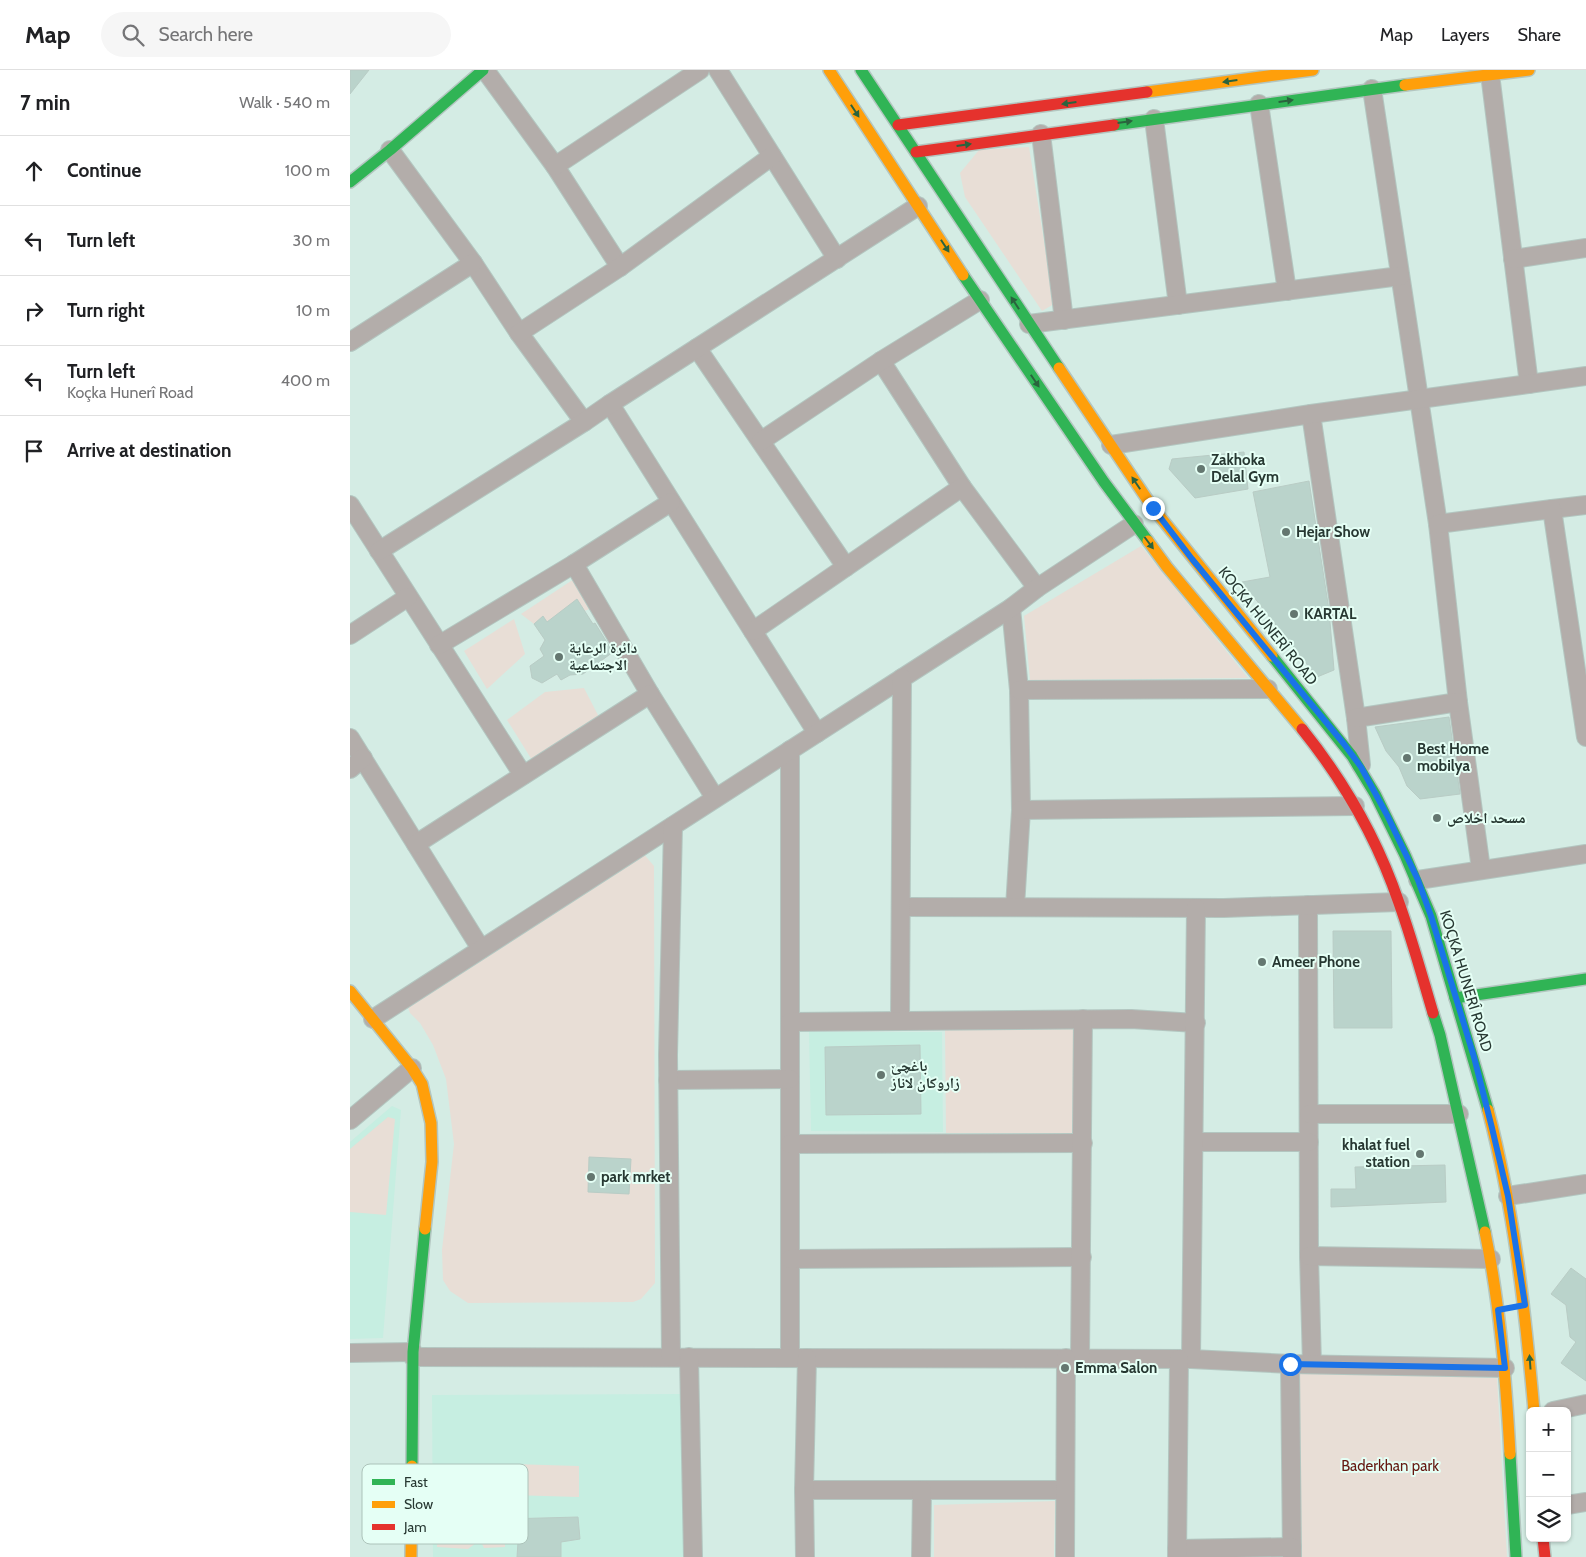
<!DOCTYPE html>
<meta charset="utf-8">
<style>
:root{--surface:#fff;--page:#f6f6f6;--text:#202124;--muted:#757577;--line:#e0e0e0}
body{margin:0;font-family:Cabin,"Noto Naskh Arabic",sans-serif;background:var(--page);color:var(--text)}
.controls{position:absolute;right:15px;bottom:15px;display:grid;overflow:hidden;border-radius:8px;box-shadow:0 1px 4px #0004}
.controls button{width:45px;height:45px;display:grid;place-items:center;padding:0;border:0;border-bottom:1px solid var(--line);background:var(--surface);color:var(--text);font:25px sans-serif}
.stop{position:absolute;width:15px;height:15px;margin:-11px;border:4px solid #1a73e8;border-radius:50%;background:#fff}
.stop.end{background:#1a73e8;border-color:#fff;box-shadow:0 1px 5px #0008}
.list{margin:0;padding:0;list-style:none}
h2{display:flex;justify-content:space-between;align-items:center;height:65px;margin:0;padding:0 20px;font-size:21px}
h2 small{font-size:16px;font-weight:400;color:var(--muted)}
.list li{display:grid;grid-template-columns:32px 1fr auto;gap:15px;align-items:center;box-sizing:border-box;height:70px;padding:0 20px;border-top:1px solid var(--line)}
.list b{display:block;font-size:19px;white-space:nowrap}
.list p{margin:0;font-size:16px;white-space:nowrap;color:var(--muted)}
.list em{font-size:16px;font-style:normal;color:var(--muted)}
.icon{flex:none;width:28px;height:28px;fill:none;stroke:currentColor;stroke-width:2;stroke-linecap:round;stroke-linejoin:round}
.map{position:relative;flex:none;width:1236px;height:1487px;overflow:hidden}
header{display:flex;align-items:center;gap:30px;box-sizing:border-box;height:70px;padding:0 25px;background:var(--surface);border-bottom:1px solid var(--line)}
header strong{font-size:24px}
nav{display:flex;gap:28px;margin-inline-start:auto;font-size:18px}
.search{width:350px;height:45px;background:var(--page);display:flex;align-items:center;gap:12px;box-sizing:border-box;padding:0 18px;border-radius:28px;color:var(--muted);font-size:19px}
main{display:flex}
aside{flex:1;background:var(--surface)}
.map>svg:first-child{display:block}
.built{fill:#c6eee1}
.green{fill:#e8ded6}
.building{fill:#bad3cb;stroke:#b9ccc5}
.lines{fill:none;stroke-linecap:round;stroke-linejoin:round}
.street-casing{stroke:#b3c6c0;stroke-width:20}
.fast-casing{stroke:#b3c6c0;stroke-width:14}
.slow-casing{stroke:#b3c6c0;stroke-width:14}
.jam-casing{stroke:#b3c6c0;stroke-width:14}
.street{stroke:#b3adaa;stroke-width:18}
.fast{stroke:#30b455;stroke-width:11}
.slow{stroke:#ff9f0a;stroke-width:11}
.jam{stroke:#e5322d;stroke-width:11}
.oneway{fill:#2a633e}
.route{stroke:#1a73e8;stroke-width:6}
.poi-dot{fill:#647770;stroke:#e5fff5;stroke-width:2}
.labels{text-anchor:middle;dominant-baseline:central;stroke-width:4;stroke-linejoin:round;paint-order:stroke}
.poi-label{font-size:15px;font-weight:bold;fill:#273832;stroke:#e5fff5;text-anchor:start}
.street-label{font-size:15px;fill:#273832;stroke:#e5fff5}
.park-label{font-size:15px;fill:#651810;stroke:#e5fff5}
.key{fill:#e5fff5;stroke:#acc3ba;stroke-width:1}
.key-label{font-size:14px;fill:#273832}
</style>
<header>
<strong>Map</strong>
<div class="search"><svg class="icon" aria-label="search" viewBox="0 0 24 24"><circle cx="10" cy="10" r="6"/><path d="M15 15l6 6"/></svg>Search here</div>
<nav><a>Map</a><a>Layers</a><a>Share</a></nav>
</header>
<main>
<aside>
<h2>7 min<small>Walk · 540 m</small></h2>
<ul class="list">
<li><svg class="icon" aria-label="ahead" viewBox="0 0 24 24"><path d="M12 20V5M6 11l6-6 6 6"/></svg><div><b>Continue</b></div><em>100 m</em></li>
<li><svg class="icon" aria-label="left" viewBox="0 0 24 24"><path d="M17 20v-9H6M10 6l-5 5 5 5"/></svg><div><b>Turn left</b></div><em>30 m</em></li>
<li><svg class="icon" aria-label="right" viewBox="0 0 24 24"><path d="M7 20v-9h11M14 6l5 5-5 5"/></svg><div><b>Turn right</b></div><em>10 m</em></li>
<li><svg class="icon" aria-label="left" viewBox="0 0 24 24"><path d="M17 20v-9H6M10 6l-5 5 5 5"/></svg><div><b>Turn left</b><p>Koçka Hunerî Road</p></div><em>400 m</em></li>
<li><svg class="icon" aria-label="arrive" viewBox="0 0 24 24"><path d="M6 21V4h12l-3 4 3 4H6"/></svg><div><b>Arrive at destination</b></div></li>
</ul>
</aside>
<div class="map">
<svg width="1236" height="1487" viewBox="0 0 1236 1487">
<rect width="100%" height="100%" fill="#d4ece4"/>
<g class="built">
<path d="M 459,962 L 592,962 L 593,1062 L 461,1061 Z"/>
<path d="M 42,1036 L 51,1040 L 33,1268 L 0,1269 L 0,1072 Z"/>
<path d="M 335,1324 L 337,1487 L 83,1487 L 82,1325 Z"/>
</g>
<g class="green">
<path d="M 679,77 L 704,234 L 692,241 L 615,127 L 610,103 L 629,80 Z"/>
<path d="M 791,476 L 898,608 L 680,610 L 674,546 Z"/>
<path d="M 224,509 L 243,538 L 234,541 L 227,530 L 197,552 L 193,546 L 184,554 L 171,544 Z"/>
<path d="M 164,549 L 175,584 L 137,619 L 114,581 Z"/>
<path d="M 234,618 L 250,649 L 182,690 L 157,650 L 195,622 Z"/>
<path d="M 292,782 L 304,796 L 305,1213 L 291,1229 L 283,1232 L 118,1233 L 100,1221 L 93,1210 L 92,1180 L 104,1074 L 96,1009 L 83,975 L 70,953 L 60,943 L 57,935 L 62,928 L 199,847 Z"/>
<path d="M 595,959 L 724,959 L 725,1063 L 596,1063 Z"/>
<path d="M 38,1047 L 45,1049 L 36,1145 L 0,1142 L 0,1079 Z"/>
<path d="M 947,1301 L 1147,1308 L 1157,1487 L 949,1487 Z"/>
<path d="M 162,1394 L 229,1396 L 229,1427 L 161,1425 Z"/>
<path d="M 705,1431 L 704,1487 L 584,1487 L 584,1435 Z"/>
<path d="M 154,1445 L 155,1477 L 134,1478 L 132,1474 L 126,1473 L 118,1479 L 87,1477 L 88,1448 Z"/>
</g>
<g class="building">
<path d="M 0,0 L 19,0 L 0,24 Z"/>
<path d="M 894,382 L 898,419 L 845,428 L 819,399 L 822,389 Z"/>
<path d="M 959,411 L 979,540 L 984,600 L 967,607 L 892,512 L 920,507 L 903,422 Z"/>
<path d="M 227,529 L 243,554 L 245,553 L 263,582 L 233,604 L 220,605 L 211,610 L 207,604 L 192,613 L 182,608 L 180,596 L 194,586 L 190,579 L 195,570 L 184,554 L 193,546 L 197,552 Z"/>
<path d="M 1099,647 L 1110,724 L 1070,729 L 1057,716 L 1049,697 L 1036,681 L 1025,657 Z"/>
<path d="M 983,861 L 1041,861 L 1042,958 L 984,958 Z"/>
<path d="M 570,975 L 571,1044 L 476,1045 L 475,977 Z"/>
<path d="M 239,1087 L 281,1089 L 279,1124 L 238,1122 Z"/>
<path d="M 1095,1095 L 1096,1132 L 981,1137 L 981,1119 L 1006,1119 L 1005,1097 Z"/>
<path d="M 1221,1198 L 1236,1209 L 1236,1311 L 1211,1293 L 1226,1272 L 1220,1267 L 1216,1235 L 1201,1224 Z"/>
<path d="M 228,1447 L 230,1469 L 211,1472 L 211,1487 L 167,1487 L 168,1472 L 157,1472 L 156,1449 Z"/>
</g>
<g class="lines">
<g class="street-casing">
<g id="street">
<path d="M 135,0 L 205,96 L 270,197"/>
<path d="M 368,0 L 487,189"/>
<path d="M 1140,4 L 1179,314"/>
<path d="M 1022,19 L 1088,454 L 1108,632 L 1131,799"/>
<path d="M 909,34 L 937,221"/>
<path d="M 804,49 L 828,235"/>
<path d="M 691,64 L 714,250"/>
<path d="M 40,80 L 123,193 L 169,263 L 234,352"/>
<path d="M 205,96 L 350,0"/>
<path d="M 1163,189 L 1236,178"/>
<path d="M 679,254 L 1050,206"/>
<path d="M 169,263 L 270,197 L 422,86"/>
<path d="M 0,272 L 123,193"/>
<path d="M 347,278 L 496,497"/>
<path d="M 531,291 L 612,417"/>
<path d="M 260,334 L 467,663"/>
<path d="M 961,344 L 1006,648 L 1011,695"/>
<path d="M 411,371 L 531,291 L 630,230"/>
<path d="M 761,375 L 961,344 L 1236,306"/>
<path d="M 0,435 L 173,705"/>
<path d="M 1202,439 L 1236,435"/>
<path d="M 1088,454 L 1202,439 L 1236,667"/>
<path d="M 29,481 L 234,352 L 260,334 L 568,136"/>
<path d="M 224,494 L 300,624 L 365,728"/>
<path d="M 661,538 L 669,620 L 671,740 L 665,837"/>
<path d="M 403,561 L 612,417 L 687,518"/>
<path d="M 0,565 L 58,527"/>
<path d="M 89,575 L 224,494 L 321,432"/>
<path d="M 669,620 L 918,619"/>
<path d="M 1006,648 L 1108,632"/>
<path d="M 0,668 L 131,879"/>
<path d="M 440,680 L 440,1288"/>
<path d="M 0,699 L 13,688"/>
<path d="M 671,740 L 1005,736"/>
<path d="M 66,774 L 300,624"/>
<path d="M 1068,810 L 1236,784"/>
<path d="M 958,835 L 959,1186 L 962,1294"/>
<path d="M 552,837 L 874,838 L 1049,832"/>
<path d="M 23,949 L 661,538 L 687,518 L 784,454"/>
<path d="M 550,951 L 552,608"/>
<path d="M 440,952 L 781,949 L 846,953"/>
<path d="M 318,1010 L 440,1009"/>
<path d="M 959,1044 L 1109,1044"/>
<path d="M 0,1050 L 62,998"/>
<path d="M 844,1072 L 959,1072"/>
<path d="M 440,1074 L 733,1073"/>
<path d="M 1158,1126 L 1236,1114"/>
<path d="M 959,1186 L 1141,1189"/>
<path d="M 440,1189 L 732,1187"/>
<path d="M 0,1283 L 63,1282"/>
<path d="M 63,1287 L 841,1289 L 940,1294 L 1155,1298"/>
<path d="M 321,1287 L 318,985 L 323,756"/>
<path d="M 339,1287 L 343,1487"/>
<path d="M 730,1288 L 733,949"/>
<path d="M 841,1289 L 846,838"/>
<path d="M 940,1294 L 942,1487"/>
<path d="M 1203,1341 L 1236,1334"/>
<path d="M 454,1420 L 715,1420"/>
<path d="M 1217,1435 L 1236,1432"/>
<path d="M 827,1479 L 942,1477"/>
<path d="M 455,1487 L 454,1420 L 457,1288"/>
<path d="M 571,1487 L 572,1420"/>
<path d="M 715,1487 L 716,1288"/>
<path d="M 827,1487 L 829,1289"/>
</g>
</g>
<g class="fast-casing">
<g id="fast">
<path d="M 511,0 L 709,298"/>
<path d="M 764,55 L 1055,15"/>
<path d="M 0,112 L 40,80 L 133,0"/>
<path d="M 613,205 L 754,412 L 798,471"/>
<path d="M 922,586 L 1002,686 L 1025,724 L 1055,785 L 1081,846 L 1138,1040"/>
<path d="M 1105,928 L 1236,909"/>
<path d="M 1083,943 L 1090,965 L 1135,1162"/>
<path d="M 1160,1384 L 1166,1487"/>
<path d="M 62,1396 L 63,1282 L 75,1159"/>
</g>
</g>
<g class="slow-casing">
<g id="slow">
<path d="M 479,0 L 613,205"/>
<path d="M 1055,15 L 1179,0"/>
<path d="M 797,22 L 963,0"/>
<path d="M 709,298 L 803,438 L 922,586"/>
<path d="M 798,471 L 817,497 L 952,659"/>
<path d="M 0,921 L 62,998 L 72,1014 L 81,1053 L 82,1092 L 75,1159"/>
<path d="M 1138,1040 C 1164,1139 1175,1239 1184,1341"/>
<path d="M 1135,1162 C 1150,1235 1156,1310 1160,1384"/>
<path d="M 61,1487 L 62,1396"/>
</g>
</g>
<g class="jam-casing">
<g id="jam">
<path d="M 548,55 L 797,22"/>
<path d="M 566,82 L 764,55"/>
<path d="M 952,659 C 993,710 1028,771 1049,833 C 1062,869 1072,906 1083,943"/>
<path d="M 1193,1468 L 1195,1487"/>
</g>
</g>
<use href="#street" class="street"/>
<use href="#fast" class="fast"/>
<use href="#slow" class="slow"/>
<use href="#jam" class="jam"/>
</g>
<defs><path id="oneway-solid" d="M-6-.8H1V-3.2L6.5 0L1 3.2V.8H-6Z" transform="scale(1.25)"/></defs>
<g class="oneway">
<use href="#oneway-solid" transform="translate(880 11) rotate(172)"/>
<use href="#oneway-solid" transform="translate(936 31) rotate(-8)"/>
<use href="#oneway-solid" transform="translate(719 33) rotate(172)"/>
<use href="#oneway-solid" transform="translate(505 41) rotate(57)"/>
<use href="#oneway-solid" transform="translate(775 52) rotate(-8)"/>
<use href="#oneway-solid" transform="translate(614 75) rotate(-8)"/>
<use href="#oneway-solid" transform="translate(595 176) rotate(57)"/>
<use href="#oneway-solid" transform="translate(665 233) rotate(-123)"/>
<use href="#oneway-solid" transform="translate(685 311) rotate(56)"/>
<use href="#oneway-solid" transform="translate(786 413) rotate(-124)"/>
<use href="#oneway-solid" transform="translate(799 473) rotate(53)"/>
<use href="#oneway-solid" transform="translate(1180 1292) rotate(-94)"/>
</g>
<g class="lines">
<path class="route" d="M 803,438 L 842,489 L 994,674 L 1011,697 L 1037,745 L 1068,810 L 1081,846 L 1124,987 L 1142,1058 L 1158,1126 L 1175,1235 L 1148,1240 L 1155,1298 L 940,1294"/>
</g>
<g class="poi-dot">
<circle cx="851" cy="399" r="5"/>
<circle cx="936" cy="462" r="5"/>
<circle cx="944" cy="544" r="5"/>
<circle cx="209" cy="587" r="5"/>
<circle cx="1057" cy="688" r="5"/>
<circle cx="1087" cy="748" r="5"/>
<circle cx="912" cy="892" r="5"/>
<circle cx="531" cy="1005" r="5"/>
<circle cx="1070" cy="1084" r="5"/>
<circle cx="241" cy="1107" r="5"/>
<circle cx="715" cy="1298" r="5"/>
</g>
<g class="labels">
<g class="poi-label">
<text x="861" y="390">Zakhoka<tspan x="861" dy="17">Delal Gym</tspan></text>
<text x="946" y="462">Hejar Show</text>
<text x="954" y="544">KARTAL</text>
<text x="219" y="578">دائرة الرعاية<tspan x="219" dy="17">الاجتماعية</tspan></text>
<text x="1067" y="679">Best Home<tspan x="1067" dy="17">mobilya</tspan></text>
<text x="1097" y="748">مسحد اخلاص</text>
<text x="922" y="892">Ameer Phone</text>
<text x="541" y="996">باغچێ<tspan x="541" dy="17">زاروكان لاناز</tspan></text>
<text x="1060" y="1075" text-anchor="end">khalat fuel<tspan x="1060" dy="17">station</tspan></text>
<text x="251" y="1107">park mrket</text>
<text x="725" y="1298">Emma Salon</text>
</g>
<g class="street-label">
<text transform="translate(918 556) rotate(51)">KOÇKA HUNERÎ ROAD</text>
<text transform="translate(1116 911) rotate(73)">KOÇKA HUNERÎ ROAD</text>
</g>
<g class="park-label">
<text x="1040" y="1396">Baderkhan park</text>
</g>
</g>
<rect x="12" y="1394" width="166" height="80" rx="8" class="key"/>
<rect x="22" y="1409" width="23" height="6" fill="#30b455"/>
<rect x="22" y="1431" width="23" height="7" fill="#ff9f0a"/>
<rect x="22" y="1454" width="23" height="6" fill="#e5322d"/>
<g class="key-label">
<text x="54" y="1417">Fast</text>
<text x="54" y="1439">Slow</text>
<text x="54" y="1462">Jam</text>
</g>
</svg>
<div class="controls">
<button>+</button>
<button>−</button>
<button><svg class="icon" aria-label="layers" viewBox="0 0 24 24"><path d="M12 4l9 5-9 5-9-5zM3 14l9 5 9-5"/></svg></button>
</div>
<div class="stop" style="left:940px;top:1294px"></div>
<div class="stop end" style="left:803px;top:438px"></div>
</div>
</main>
